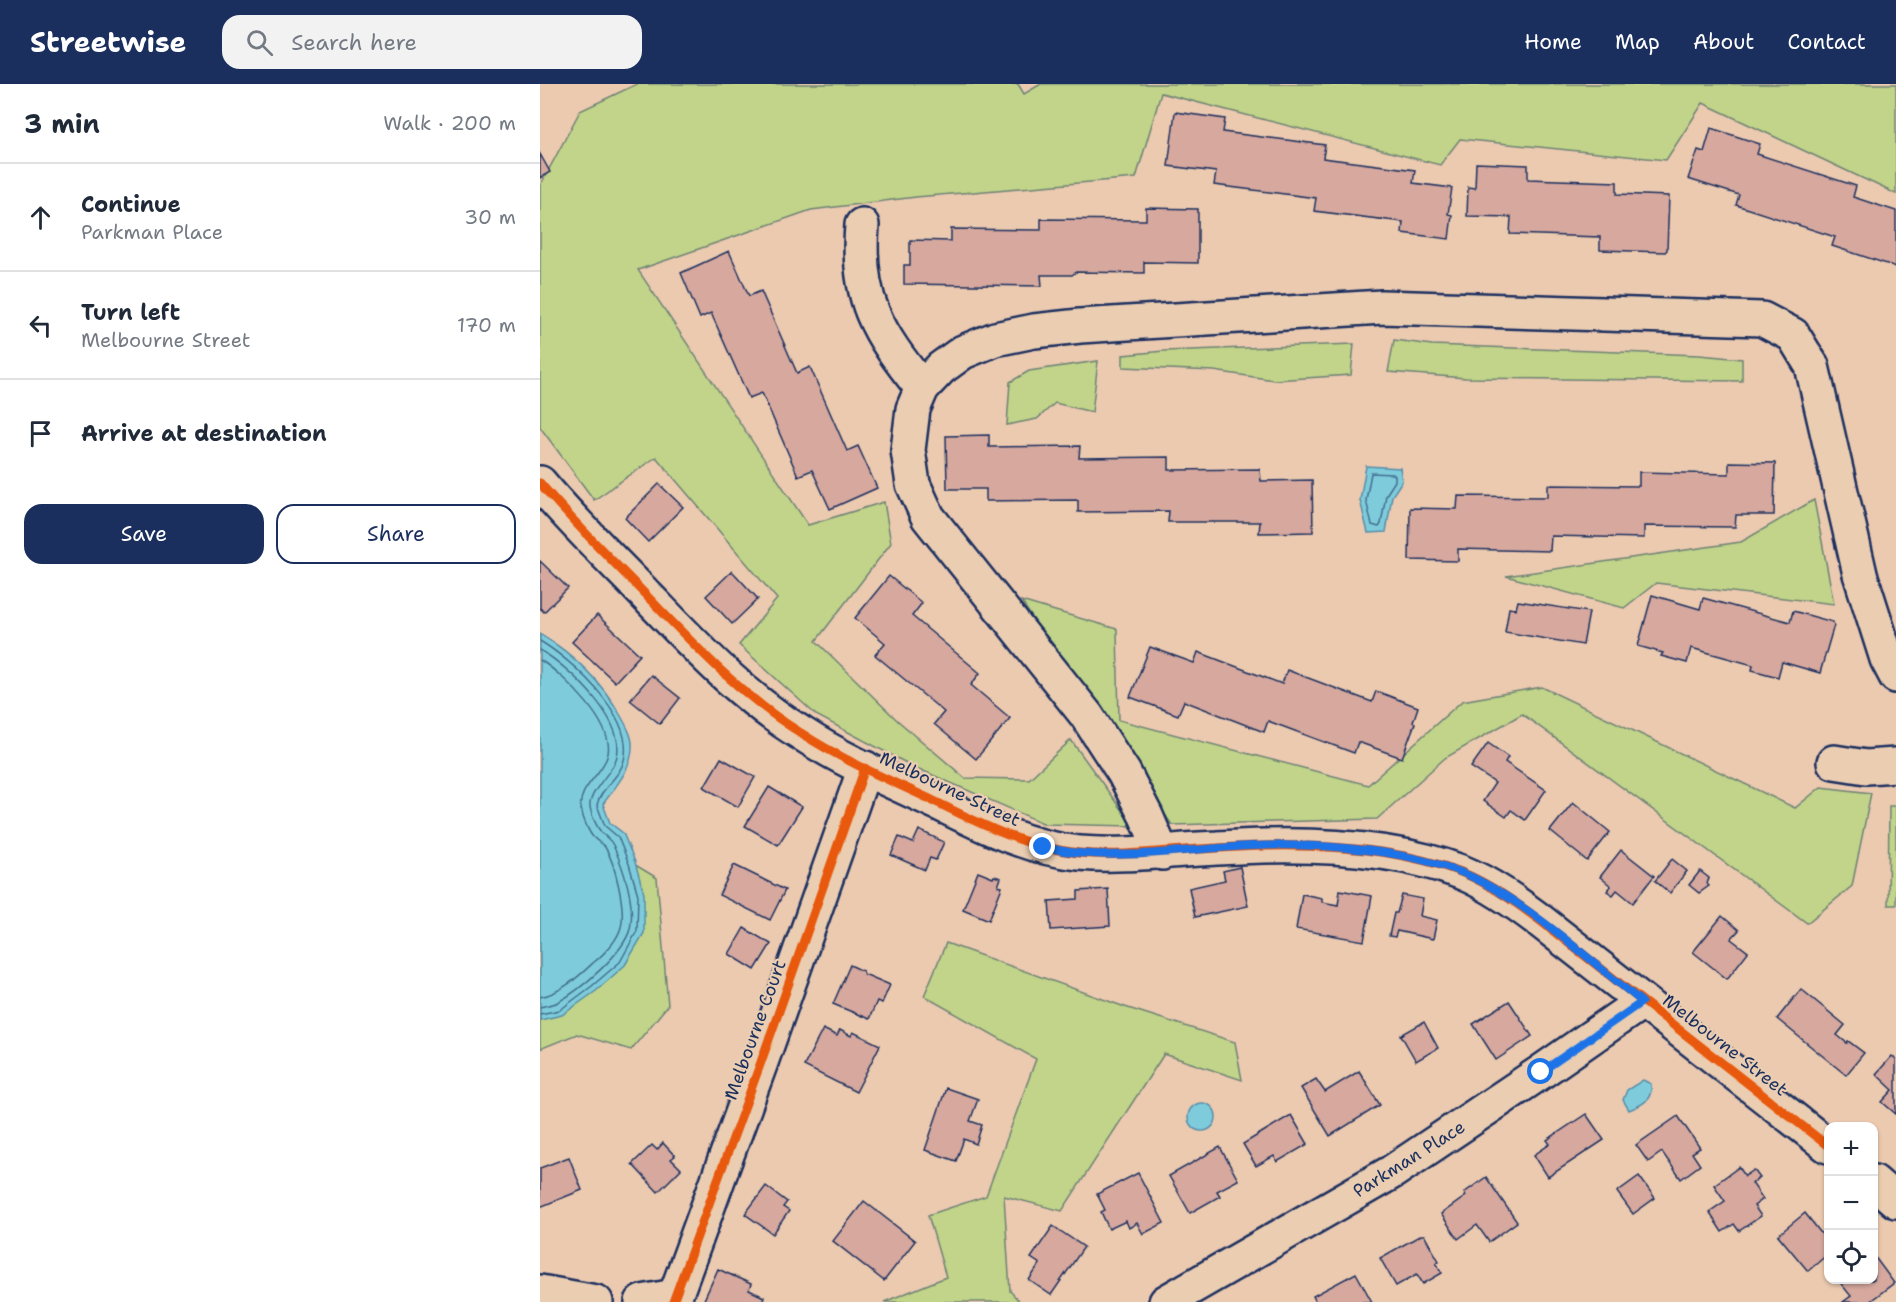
<!DOCTYPE html>
<meta charset="utf-8">
<style>
:root{--surface:#fff;--page:#f2f2f3;--text:#1f2937;--muted:#747a83;--line:#e0e1e3;--accent:#1b2f5e}
body{margin:0;font-family:"Shantell Sans",sans-serif;background:var(--page);color:var(--text)}
.controls{position:absolute;right:18px;bottom:18px;display:grid;overflow:hidden;border-radius:12px;box-shadow:0 2px 4px #0004}
.controls button{width:54px;height:54px;display:grid;place-items:center;padding:0;border:0;border-bottom:2px solid var(--line);background:var(--surface);color:var(--text);font:30px sans-serif}
.stop{position:absolute;width:18px;height:18px;margin:-14px;border:4px solid #1a73e8;border-radius:50%;background:#fff}
.stop.end{background:#1a73e8;border-color:#fff;box-shadow:0 2px 6px #0008}
.list{margin:0;padding:0;list-style:none}
h2{display:flex;justify-content:space-between;align-items:center;height:78px;margin:0;padding:0 24px;font-size:26px}
h2 small{font-size:20px;font-weight:400;color:var(--muted)}
.list li{display:grid;grid-template-columns:39px 1fr auto;gap:18px;align-items:center;box-sizing:border-box;height:108px;padding:0 24px;border-top:2px solid var(--line)}
.list b{display:block;font-size:22px;white-space:nowrap}
.list p{margin:0;font-size:20px;white-space:nowrap;color:var(--muted)}
.list em{font-size:20px;font-style:normal;color:var(--muted)}
.actions{display:flex;gap:12px;padding:18px 24px}
.actions a{flex:1;padding:14px 0;border:2px solid var(--accent);border-radius:18px;text-align:center;font-size:21px;color:var(--accent)}
.actions .main{background:var(--accent);color:#fff}
.icon{flex:none;width:33px;height:33px;fill:none;stroke:currentColor;stroke-width:2;stroke-linecap:round;stroke-linejoin:round}
.map{position:relative;flex:none;width:1356px;height:1218px;overflow:hidden}
header{display:flex;align-items:center;gap:36px;box-sizing:border-box;height:84px;padding:0 30px;background:var(--accent);color:#fff}
header strong{font-size:28px}
nav{display:flex;gap:33px;margin-inline-start:auto;font-size:21px}
.search{width:420px;height:54px;background:var(--page);display:flex;align-items:center;gap:15px;box-sizing:border-box;padding:0 21px;border-radius:18px;color:var(--muted);font-size:22px}
main{display:flex}
aside{flex:1;background:var(--surface)}
.map>svg:first-child{display:block}
.green{fill:#c1d489;stroke:#6e8274;stroke-width:1.5}
.water{fill:#7eccdb;stroke:#568da9;stroke-width:1.5}
.lines{fill:none;stroke-linecap:round;stroke-linejoin:round}
.shore{stroke:#436e90;stroke-width:1.5}
.building{fill:#d6a89e;stroke:#1b2f5e;stroke-width:1.5}
.minor-casing{stroke:#1b2f5e;stroke-width:38}
.minor{stroke:#ebceb2;stroke-width:33}
.cycleway-casing{stroke:#ebceb2;stroke-width:13}
.cycleway{stroke:#e8590c;stroke-width:9}
.route{stroke:#1a73e8;stroke-width:8}
.labels{text-anchor:middle;dominant-baseline:central;stroke-width:4.5;stroke-linejoin:round;paint-order:stroke}
.street-label{font-size:18px;fill:#1b2f5e;stroke:#ebceb2}
</style>
<header>
<strong>Streetwise</strong>
<div class="search"><svg class="icon" aria-label="search" viewBox="0 0 24 24"><circle cx="10" cy="10" r="6"/><path d="M15 15l6 6"/></svg>Search here</div>
<nav><a>Home</a><a>Map</a><a>About</a><a>Contact</a></nav>
</header>
<main>
<aside>
<h2>3 min<small>Walk · 200 m</small></h2>
<ul class="list">
<li><svg class="icon" aria-label="ahead" viewBox="0 0 24 24"><path d="M12 20V5M6 11l6-6 6 6"/></svg><div><b>Continue</b><p>Parkman Place</p></div><em>30 m</em></li>
<li><svg class="icon" aria-label="left" viewBox="0 0 24 24"><path d="M17 20v-9H6M10 6l-5 5 5 5"/></svg><div><b>Turn left</b><p>Melbourne Street</p></div><em>170 m</em></li>
<li><svg class="icon" aria-label="arrive" viewBox="0 0 24 24"><path d="M6 21V4h12l-3 4 3 4H6"/></svg><div><b>Arrive at destination</b></div></li>
</ul>
<div class="actions"><a class="main">Save</a><a>Share</a></div>
</aside>
<div class="map">
<svg width="1356" height="1218" viewBox="0 0 1356 1218">
<rect width="100%" height="100%" fill="#eccab0"/>
<filter id="ink" filterUnits="userSpaceOnUse"><feTurbulence type="fractalNoise" baseFrequency=".0167" numOctaves="2"/><feDisplacementMap in="SourceGraphic" scale="12" xChannelSelector="R" yChannelSelector="G"/><feConvolveMatrix kernelMatrix="1 2 1 2 8 2 1 2 1" color-interpolation-filters="sRGB"/></filter>
<g filter="url(#ink)">
<g class="green">
<path d="M 97,0 L 478,0 L 484,10 L 501,0 L 1356,0 L 1356,110 L 1163,19 L 1126,76 L 920,55 L 900,81 L 621,9 L 596,94 L 376,113 L 271,126 L 98,186 L 268,441 L 344,418 L 351,459 L 276,557 L 357,636 L 425,694 L 489,695 L 531,656 L 593,742 L 505,740 L 372,682 L 276,631 L 199,561 L 237,515 L 116,373 L 54,416 L 0,343 L 0,102 L 40,27 Z"/>
<path d="M 854,256 L 892,261 L 1159,271 L 1202,275 L 1202,297 L 926,294 L 848,288 Z"/>
<path d="M 814,260 L 811,291 L 734,296 L 674,287 L 583,283 L 583,271 L 624,267 Z"/>
<path d="M 558,277 L 552,328 L 515,319 L 497,335 L 467,341 L 470,298 L 489,287 Z"/>
<path d="M 1274,416 L 1294,520 L 1116,499 L 1084,524 L 966,492 L 1201,458 Z"/>
<path d="M 481,517 L 577,545 L 579,636 L 828,701 L 922,617 L 1002,603 L 1255,724 L 1281,703 L 1331,709 L 1312,802 L 1267,839 L 982,630 L 905,674 L 837,735 L 632,741 Z"/>
<path d="M 1349,722 L 1356,722 L 1356,821 L 1348,821 Z"/>
<path d="M 54,756 L 117,794 L 128,921 L 91,966 L 37,950 L 0,965 L 0,809 Z"/>
<path d="M 406,859 L 585,923 L 695,958 L 702,996 L 624,970 L 522,1127 L 464,1112 L 470,1207 L 480,1218 L 344,1218 L 406,1193 L 388,1131 L 446,1112 L 496,975 L 384,912 Z"/>
</g>
<g class="water">
<path d="M 826,382 L 860,384 L 862,397 L 852,412 L 846,448 L 828,449 L 820,416 Z"/>
<path d="M 0,550 C 35,571 61,597 81,632 C 86,641 93,653 92,663 C 92,685 75,703 63,720 L 70,739 L 83,749 L 95,778 L 104,810 L 104,849 L 85,881 L 56,907 L 22,931 L 0,936 Z"/>
<path d="M 1103,996 L 1111,1000 C 1113,1016 1102,1021 1089,1026 L 1083,1016 L 1087,1006 Z"/>
<circle cx="662" cy="1033" r="14"/>
</g>
<g class="lines">
<g class="shore">
<path d="M 831,389 L 853,390 L 855,392 L 855,397 L 846,411 L 841,440 L 839,443 L 832,441 L 826,416 Z"/>
<path d="M 0,557 C 33,577 101,637 82,682 C 76,696 60,706 57,721 L 65,742 L 78,753 L 89,780 L 98,811 L 97,847 L 80,878 L 52,902 L 20,926 L 0,930"/>
<path d="M 0,566 C 29,583 94,642 74,680 C 68,691 48,711 50,723 C 51,730 56,742 61,748 C 65,753 70,755 73,761 C 83,783 96,820 90,845 C 84,869 39,907 18,918 C 13,921 6,921 0,923"/>
<path d="M 0,576 C 24,591 78,643 67,673 C 61,691 37,705 41,725 C 43,734 48,748 54,754 C 57,757 62,760 65,763 C 75,779 86,825 81,843 C 77,858 64,870 53,879 C 38,893 21,909 0,913"/>
</g>
</g>
<g class="building">
<path d="M 635,28 L 685,35 L 683,48 L 785,61 L 783,74 L 875,86 L 873,99 L 912,104 L 908,130 L 912,131 L 909,155 L 862,149 L 863,138 L 774,127 L 776,114 L 674,101 L 676,88 L 628,82 Z"/>
<path d="M 1171,44 L 1220,60 L 1217,70 L 1316,102 L 1313,113 L 1356,127 L 1356,183 L 1292,162 L 1295,153 L 1196,121 L 1199,111 L 1148,95 L 1158,66 L 1164,68 Z"/>
<path d="M 0,70 L 10,88 L 0,94 Z"/>
<path d="M 936,79 L 988,81 L 988,95 L 1077,98 L 1077,110 L 1129,112 L 1127,166 L 1125,168 L 1060,166 L 1060,153 L 970,150 L 971,133 L 927,132 L 928,103 L 935,104 Z"/>
<path d="M 606,124 L 658,125 L 658,179 L 604,178 L 604,189 L 536,188 L 532,191 L 501,191 L 502,202 L 364,200 L 364,181 L 370,181 L 370,156 L 411,157 L 411,145 L 501,146 L 501,135 L 606,136 Z"/>
<path d="M 189,167 L 209,212 L 221,207 L 257,289 L 270,283 L 307,367 L 318,362 L 337,404 L 290,425 L 272,386 L 258,392 L 222,309 L 209,314 L 171,229 L 160,234 L 141,189 Z"/>
<path d="M 449,351 L 449,363 L 540,362 L 539,374 L 629,373 L 629,386 L 720,385 L 721,397 L 772,396 L 773,448 L 719,449 L 720,438 L 628,438 L 629,427 L 538,428 L 538,416 L 446,417 L 446,405 L 407,405 L 406,352 Z"/>
<path d="M 1189,378 L 1235,379 L 1234,431 L 1196,431 L 1195,443 L 1104,442 L 1104,454 L 1011,452 L 1010,467 L 918,465 L 918,477 L 869,476 L 870,424 L 917,425 L 918,412 L 1008,413 L 1008,401 L 1099,402 L 1099,388 L 1189,390 Z"/>
<path d="M 119,400 L 143,423 L 108,458 L 85,434 Z"/>
<path d="M 0,477 L 28,504 L 4,528 L 0,524 Z"/>
<path d="M 192,487 L 218,515 L 192,540 L 166,512 Z"/>
<path d="M 349,492 L 382,519 L 372,532 L 440,589 L 431,601 L 470,634 L 436,675 L 394,640 L 404,628 L 335,571 L 345,559 L 315,534 Z"/>
<path d="M 1112,511 L 1160,525 L 1163,514 L 1250,538 L 1253,527 L 1293,538 L 1294,541 L 1280,589 L 1242,578 L 1238,593 L 1212,586 L 1213,581 L 1151,564 L 1147,579 L 1121,572 L 1123,569 L 1098,562 Z"/>
<path d="M 978,517 L 1049,528 L 1043,561 L 965,548 L 969,524 L 976,525 Z"/>
<path d="M 57,531 L 100,571 L 75,598 L 32,558 Z"/>
<path d="M 610,563 L 654,579 L 658,568 L 742,600 L 747,586 L 832,618 L 836,607 L 878,623 L 873,638 L 875,639 L 862,674 L 818,658 L 814,669 L 728,637 L 724,648 L 644,617 L 638,631 L 590,613 Z"/>
<path d="M 111,591 L 140,614 L 120,640 L 90,616 Z"/>
<path d="M 948,659 L 968,673 L 965,678 L 1006,706 L 985,736 L 971,726 L 966,733 L 943,717 L 955,699 L 931,683 Z"/>
<path d="M 181,674 L 215,693 L 198,723 L 164,703 Z"/>
<path d="M 229,703 L 262,723 L 238,761 L 205,742 Z"/>
<path d="M 1033,718 L 1070,748 L 1047,777 L 1010,747 Z"/>
<path d="M 379,746 L 404,758 L 396,776 L 390,774 L 385,786 L 351,771 L 359,753 L 373,759 Z"/>
<path d="M 1081,766 L 1114,792 L 1093,819 L 1077,806 L 1073,811 L 1067,807 L 1071,802 L 1060,793 Z"/>
<path d="M 1132,775 L 1147,787 L 1130,809 L 1115,797 Z"/>
<path d="M 194,781 L 245,806 L 230,836 L 179,811 Z"/>
<path d="M 700,783 L 708,822 L 655,833 L 649,804 L 685,796 L 683,787 Z"/>
<path d="M 1160,787 L 1169,794 L 1167,800 L 1169,802 L 1159,809 L 1149,801 Z"/>
<path d="M 438,788 L 453,794 L 454,792 L 461,794 L 458,802 L 462,803 L 449,836 L 423,825 Z"/>
<path d="M 568,805 L 570,842 L 511,846 L 509,817 L 538,815 L 538,807 Z"/>
<path d="M 800,806 L 832,812 L 824,857 L 756,845 L 762,810 L 782,814 L 782,818 L 798,821 Z"/>
<path d="M 862,811 L 883,815 L 880,832 L 897,836 L 893,855 L 857,847 L 855,853 L 849,852 L 854,829 L 857,829 Z"/>
<path d="M 1182,832 L 1199,846 L 1191,855 L 1208,868 L 1187,895 L 1153,868 Z"/>
<path d="M 204,844 L 231,860 L 215,886 L 189,870 Z"/>
<path d="M 310,881 L 323,887 L 324,890 L 350,901 L 342,919 L 337,917 L 329,935 L 293,920 Z"/>
<path d="M 1261,905 L 1305,941 L 1297,951 L 1307,959 L 1308,957 L 1324,969 L 1306,991 L 1237,935 Z"/>
<path d="M 969,917 L 992,952 L 956,976 L 933,940 Z"/>
<path d="M 884,938 L 898,964 L 876,977 L 861,951 Z"/>
<path d="M 283,945 L 297,952 L 300,946 L 311,952 L 313,948 L 340,961 L 316,1008 L 264,982 Z"/>
<path d="M 1352,972 L 1356,975 L 1356,1030 L 1342,1018 L 1353,1006 L 1336,990 Z"/>
<path d="M 819,987 L 840,1021 L 790,1052 L 761,1004 L 776,995 L 785,1008 Z"/>
<path d="M 406,1004 L 438,1015 L 430,1037 L 442,1041 L 436,1060 L 424,1055 L 416,1077 L 385,1066 Z"/>
<path d="M 1046,1030 L 1064,1056 L 1008,1093 L 994,1071 L 1010,1060 L 1007,1056 Z"/>
<path d="M 751,1031 L 768,1060 L 737,1078 L 734,1072 L 716,1082 L 703,1060 Z"/>
<path d="M 1138,1032 L 1160,1064 L 1152,1069 L 1160,1081 L 1141,1095 L 1122,1068 L 1108,1078 L 1096,1061 Z"/>
<path d="M 123,1059 L 135,1072 L 131,1075 L 141,1085 L 118,1108 L 92,1080 L 112,1061 L 117,1066 Z"/>
<path d="M 680,1063 L 698,1096 L 677,1107 L 680,1112 L 650,1129 L 629,1092 Z"/>
<path d="M 29,1073 L 42,1106 L 0,1123 L 0,1084 Z"/>
<path d="M 1199,1083 L 1205,1092 L 1214,1086 L 1220,1094 L 1212,1099 L 1223,1115 L 1214,1122 L 1221,1132 L 1199,1147 L 1194,1140 L 1182,1148 L 1169,1128 L 1185,1117 L 1174,1101 Z"/>
<path d="M 598,1089 L 624,1139 L 603,1150 L 597,1139 L 589,1144 L 586,1137 L 569,1145 L 561,1128 L 565,1126 L 557,1110 Z"/>
<path d="M 1099,1092 L 1115,1114 L 1093,1130 L 1077,1108 Z"/>
<path d="M 946,1093 L 977,1138 L 949,1158 L 937,1141 L 918,1155 L 901,1130 L 926,1112 L 924,1109 Z"/>
<path d="M 226,1102 L 247,1118 L 243,1123 L 249,1127 L 233,1150 L 205,1130 Z"/>
<path d="M 324,1117 L 375,1157 L 344,1197 L 293,1157 Z"/>
<path d="M 1265,1129 L 1288,1158 L 1288,1170 L 1268,1187 L 1238,1151 Z"/>
<path d="M 513,1142 L 544,1163 L 511,1211 L 489,1196 L 500,1180 L 491,1174 Z"/>
<path d="M 881,1151 L 884,1151 L 899,1177 L 896,1179 L 902,1189 L 883,1200 L 877,1190 L 856,1202 L 840,1174 Z"/>
<path d="M 1334,1172 L 1354,1199 L 1329,1218 L 1303,1218 L 1311,1212 L 1298,1196 L 1334,1196 Z"/>
<path d="M 178,1185 L 211,1200 L 209,1206 L 224,1213 L 222,1218 L 163,1218 Z"/>
<path d="M 816,1189 L 832,1218 L 776,1218 L 773,1212 Z"/>
</g>
<g class="lines">
<g class="minor-casing">
<g id="minor">
<path d="M 322,141 C 316,215 337,248 382,304"/>
<path d="M 0,399 C 31,436 65,469 99,504 C 149,555 199,611 261,649 C 302,676 349,696 394,717 C 440,740 487,764 539,769 C 585,773 631,766 677,764 C 753,759 849,760 921,788 C 950,800 975,818 999,836 L 1288,1062"/>
<path d="M 1294,678 L 1326,683 L 1356,681"/>
<path d="M 622,769 L 606,732 L 584,689 L 547,632 L 388,433 L 373,400 L 368,366 L 373,325 L 382,304 L 401,284 L 423,268 L 455,255 L 494,247 L 540,242 L 842,223 L 1222,235 L 1253,251 L 1272,282 L 1320,490 L 1347,575 L 1356,592"/>
<path d="M 1334,1098 L 1356,1117"/>
<path d="M 0,1208 L 56,1218"/>
<path d="M 102,1218 L 135,1212"/>
<path d="M 133,1218 L 221,978 L 325,684"/>
<path d="M 626,1218 L 852,1088 L 1001,988 L 1102,918"/>
</g>
</g>
<use href="#minor" class="minor"/>
<g class="cycleway-casing">
<g id="cycleway">
<path d="M 0,399 C 31,436 65,469 99,504 C 149,555 199,611 261,649 C 302,676 349,696 394,717 C 440,740 487,764 539,769 C 585,773 631,766 677,764 C 753,759 849,760 921,788 C 950,800 975,818 999,836 L 1288,1062"/>
<path d="M 133,1218 L 221,978 L 325,684"/>
</g>
</g>
<use href="#cycleway" class="cycleway"/>
</g>
</g>
<g class="lines" filter="url(#ink)">
<path class="route" d="M 503,763 C 515,765 527,768 539,769 C 596,775 654,764 711,762 C 780,759 881,765 942,798 C 998,828 1052,878 1102,918 L 1001,988"/>
</g>
<g class="labels">
<g class="street-label">
<text transform="translate(410 705) rotate(25)">Melbourne Street</text>
<text transform="translate(215 946) rotate(-70)">Melbourne Court</text>
<text transform="translate(1185 961) rotate(38)">Melbourne Street</text>
<text transform="translate(869 1075) rotate(-32)">Parkman Place</text>
</g>
</g>
</svg>
<div class="controls">
<button>+</button>
<button>−</button>
<button><svg class="icon" aria-label="locate" viewBox="0 0 24 24"><circle cx="12" cy="12" r="6"/><path d="M12 2v4M12 18v4M2 12h4M18 12h4"/></svg></button>
</div>
<div class="stop" style="left:1001px;top:988px"></div>
<div class="stop end" style="left:503px;top:763px"></div>
</div>
</main>
